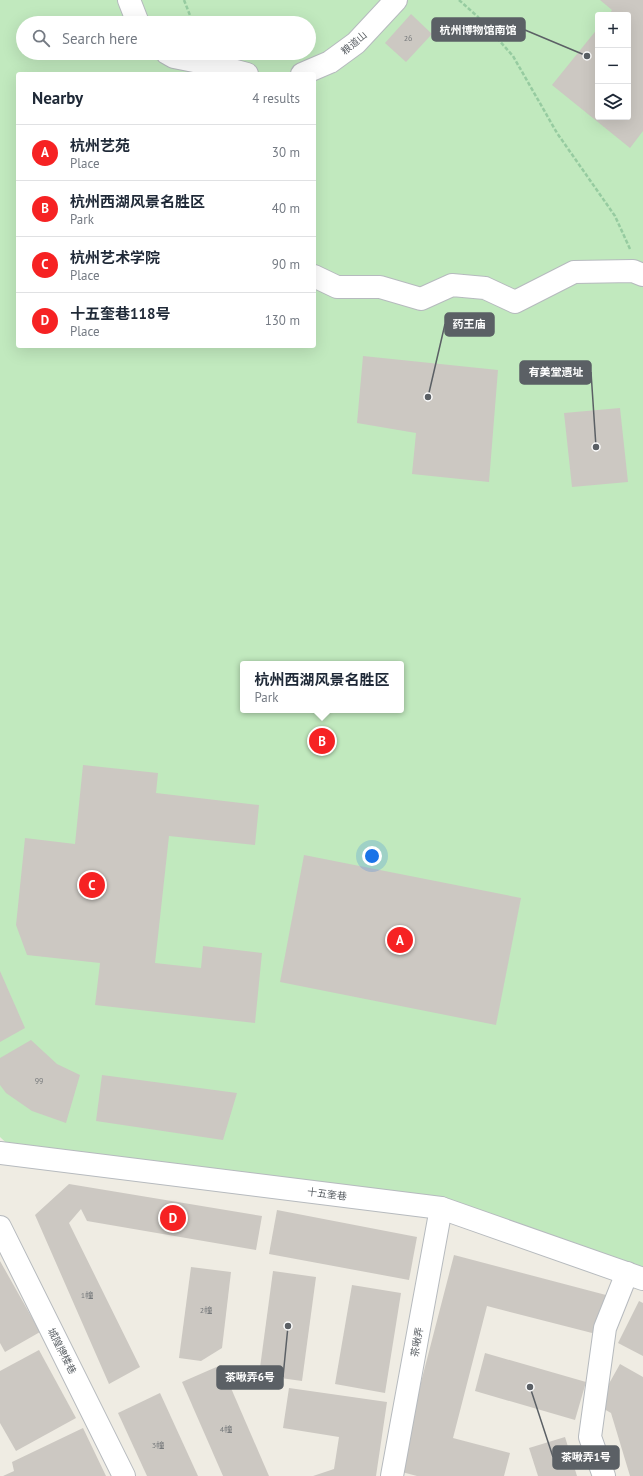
<!DOCTYPE html>
<meta charset="utf-8">
<style>
:root{--surface:#fff;--page:#f2f2f3;--text:#1f2937;--muted:#747a83;--line:#e0e1e3;--accent:#f62223}
body{margin:0;font-family:"PT Sans","Noto Sans SC",sans-serif;background:var(--page);color:var(--text)}
.controls{position:absolute;right:12px;top:12px;display:grid;overflow:hidden;border-radius:4px;box-shadow:0 4px 16px #0002}
.controls button{width:36px;height:36px;display:grid;place-items:center;padding:0;border:0;border-bottom:1px solid var(--line);background:var(--surface);color:var(--text);font:20px sans-serif}
.you{position:absolute;left:372px;top:856px;width:14px;height:14px;margin:-10px;border:3px solid #fff;border-radius:50%;background:#1a73e8;box-shadow:0 0 0 6px #1a73e833}
.badge{display:grid;place-items:center;width:26px;height:26px;border-radius:50%;background:var(--accent);color:#fff;font-size:13px;font-weight:700}
.pin{position:absolute;translate:-50% -50%;border:2px solid #fff;box-shadow:0 1px 4px #0006}
.popup{position:absolute;left:240px;top:661px;width:164px;height:52px;box-sizing:border-box;display:grid;place-content:center;border-radius:4px;background:var(--surface);filter:drop-shadow(0 1px 3px #0005);font-size:13px;white-space:nowrap;color:var(--muted)}
.popup b{font-size:15px;color:var(--text)}
.popup::after{content:'';position:absolute;left:50%;top:100%;margin-left:-8px;border:8px solid transparent;border-top-color:var(--surface)}
.list{margin:0;padding:0;list-style:none}
h2{display:flex;justify-content:space-between;align-items:center;height:52px;margin:0;padding:0 16px;font-size:17px}
h2 small{font-size:13px;font-weight:400;color:var(--muted)}
.list li{display:grid;grid-template-columns:26px 1fr auto;gap:12px;align-items:center;box-sizing:border-box;height:56px;padding:0 16px;border-top:1px solid var(--line)}
.list b{display:block;font-size:15px;white-space:nowrap}
.list p{margin:0;font-size:13px;white-space:nowrap;color:var(--muted)}
.list em{font-size:13px;font-style:normal;color:var(--muted)}
.icon{flex:none;width:22px;height:22px;fill:none;stroke:currentColor;stroke-width:2;stroke-linecap:round;stroke-linejoin:round}
.map{position:relative;flex:none;width:643px;height:1476px;overflow:hidden}
.search{position:absolute;background:var(--surface);box-shadow:0 4px 16px #0002;left:16px;top:16px;width:300px;height:44px;display:flex;align-items:center;gap:10px;box-sizing:border-box;padding:0 14px;border-radius:22px;color:var(--muted);font-size:15px}
.panel{position:absolute;background:var(--surface);box-shadow:0 4px 16px #0002;left:16px;top:72px;width:300px;height:276px;border-radius:4px}
.map>svg:first-child{display:block}
.green{fill:#c1e9be;fill-rule:evenodd}
.building{fill:#ccc8c2}
.lines{fill:none;stroke-linecap:round;stroke-linejoin:round}
.minor-casing{stroke:#b6babe;stroke-width:24}
.path{stroke:#96cba0;stroke-width:2.5;stroke-dasharray:4 2;stroke-linecap:butt}
.minor{stroke:#fff;stroke-width:22}
.labels{text-anchor:middle;dominant-baseline:central;stroke-width:3;stroke-linejoin:round;paint-order:stroke}
.number-label{font-size:8px;fill:#777a7c}
.street-label{font-size:10px;fill:#5b6065;stroke:#fff}
.leader{fill:none;stroke:#5b6065;stroke-width:1.5}
.callout-dot{fill:#5b6065;stroke:#fff;stroke-width:1.5}
.callout{fill:#5b6065;stroke:#5b6065;stroke-width:1.5}
.callout-label{font-size:11px;text-anchor:middle;font-weight:bold;fill:#fff}
</style>
<div class="map">
<svg width="643" height="1476" viewBox="0 0 643 1476">
<rect width="100%" height="100%" fill="#efece3"/>
<path class="green" d="M 0,0 L 643,0 L 643,1279 L 441,1208 L 19,1155 L 0,1137 ZM 598,15 L 628,15 L 628,117 L 598,117 ZM 23,23 L 309,23 L 309,53 L 23,53 ZM 18,74 L 314,74 L 314,346 L 18,346 ZM 243,664 L 401,664 L 401,710 L 243,710 Z"/>
<g class="building">
<path d="M 600,0 L 643,0 L 643,131 L 630,148 L 552,85 L 598,28 L 598,117 L 628,117 L 628,15 L 609,15 L 612,10 Z"/>
<path d="M 411,14 L 432,34 L 406,62 L 385,43 Z"/>
<path d="M 363,356 L 498,370 L 489,482 L 412,474 L 416,433 L 357,423 Z"/>
<path d="M 620,408 L 628,482 L 572,487 L 564,413 Z"/>
<path d="M 83,765 L 158,773 L 156,793 L 259,805 L 255,845 L 169,836 L 155,963 L 201,968 L 203,946 L 262,953 L 255,1023 L 95,1005 L 100,963 L 27,955 L 16,925 L 25,838 L 75,844 Z"/>
<path d="M 304,855 L 521,898 L 496,1025 L 280,982 Z"/>
<path d="M 0,971 L 25,1028 L 0,1042 Z"/>
<path d="M 31,1040 L 57,1064 L 80,1075 L 66,1123 L 32,1111 L 6,1093 L 0,1085 L 0,1058 Z"/>
<path d="M 102,1075 L 237,1093 L 223,1140 L 96,1121 Z"/>
<path d="M 69,1184 L 262,1216 L 256,1250 L 87,1221 L 81,1209 L 69,1223 L 140,1367 L 109,1384 L 35,1215 Z"/>
<path d="M 277,1210 L 417,1237 L 409,1280 L 269,1254 Z"/>
<path d="M 454,1255 L 606,1295 L 596,1334 L 487,1306 L 453,1438 L 510,1453 L 504,1476 L 417,1476 L 398,1471 Z"/>
<path d="M 0,1261 L 40,1332 L 5,1352 L 0,1343 Z"/>
<path d="M 191,1267 L 231,1272 L 222,1348 L 201,1361 L 179,1358 Z"/>
<path d="M 273,1271 L 316,1277 L 302,1381 L 259,1375 Z"/>
<path d="M 352,1285 L 401,1293 L 385,1393 L 335,1384 Z"/>
<path d="M 639,1301 L 643,1303 L 643,1356 L 618,1343 Z"/>
<path d="M 39,1350 L 76,1418 L 16,1451 L 0,1423 L 0,1371 Z"/>
<path d="M 485,1353 L 586,1382 L 575,1420 L 475,1391 Z"/>
<path d="M 620,1364 L 643,1377 L 643,1476 L 630,1476 L 611,1413 L 597,1405 Z"/>
<path d="M 221,1365 L 269,1476 L 223,1476 L 182,1382 Z"/>
<path d="M 289,1388 L 387,1402 L 376,1476 L 313,1476 L 334,1469 L 339,1437 L 283,1428 Z"/>
<path d="M 160,1393 L 198,1476 L 147,1476 L 118,1413 Z"/>
<path d="M 83,1428 L 106,1476 L 3,1476 L 14,1471 L 12,1462 Z"/>
<path d="M 565,1437 L 577,1476 L 538,1476 L 529,1448 Z"/>
</g>
<g class="lines">
<g class="minor-casing">
<g id="minor">
<path d="M 129,0 L 138,23"/>
<path d="M 167,53 L 174,57 L 209,64 L 247,74"/>
<path d="M 302,74 L 330,62 L 356,43 L 396,0"/>
<path d="M 314,276 L 337,287 L 380,287 L 421,299 L 452,285 L 485,288 L 515,302 L 574,272 L 633,271 L 643,275"/>
<path d="M 0,1153 L 441,1208 L 643,1279"/>
<path d="M 0,1227 L 124,1476"/>
<path d="M 392,1476 L 441,1208"/>
<path d="M 604,1476 L 590,1437 L 605,1328 L 627,1273"/>
</g>
</g>
<g class="path">
<path d="M 184,0 L 193,23"/>
<path d="M 459,0 L 478,17 L 513,56 L 557,133 L 615,216 L 630,249"/>
</g>
<use href="#minor" class="minor"/>
</g>
<g class="labels">
<g class="number-label">
<text x="408" y="38">26</text>
<text x="39" y="1080">99</text>
<text x="87" y="1295">1幢</text>
<text x="206" y="1310">2幢</text>
<text x="226" y="1429">4幢</text>
<text x="158" y="1445">3幢</text>
</g>
<g class="street-label">
<text transform="translate(354 43) rotate(-40)">粮道山</text>
<text transform="translate(327 1194) rotate(7)">十五奎巷</text>
<text transform="translate(417 1342) rotate(-80)">茶啾弄</text>
<text transform="translate(62 1351) rotate(63)">城隍牌楼巷</text>
</g>
</g>
<path class="leader" d="M587 56L525 30M428 397L445 324M596 447L591 372M288 1326L283 1377M530 1387L553 1457"/>
<g class="callout-dot">
<circle cx="587" cy="56" r="4"/>
<circle cx="428" cy="397" r="4"/>
<circle cx="596" cy="447" r="4"/>
<circle cx="288" cy="1326" r="4"/>
<circle cx="530" cy="1387" r="4"/>
</g>
<g class="callout">
<rect x="432" y="18" width="93" height="23" rx="4"/>
<rect x="445" y="313" width="49" height="23" rx="4"/>
<rect x="520" y="361" width="71" height="23" rx="4"/>
<rect x="217" y="1366" width="66" height="23" rx="4"/>
<rect x="553" y="1446" width="66" height="23" rx="4"/>
</g>
<g class="callout-label">
<text x="478" y="34">杭州博物馆南馆</text>
<text x="469" y="328">药王庙</text>
<text x="556" y="376">有美堂遗址</text>
<text x="250" y="1381">茶啾弄6号</text>
<text x="586" y="1461">茶啾弄1号</text>
</g>
</svg>
<div class="controls">
<button>+</button>
<button>−</button>
<button><svg class="icon" aria-label="layers" viewBox="0 0 24 24"><path d="M12 4l9 5-9 5-9-5zM3 14l9 5 9-5"/></svg></button>
</div>
<div class="you"></div>
<div class="pin badge" style="left:400px;top:940px">A</div>
<div class="pin badge" style="left:322px;top:741px">B</div>
<div class="popup"><b>杭州西湖风景名胜区</b>Park</div>
<div class="pin badge" style="left:92px;top:885px">C</div>
<div class="pin badge" style="left:173px;top:1218px">D</div>
<div class="search"><svg class="icon" aria-label="search" viewBox="0 0 24 24"><circle cx="10" cy="10" r="6"/><path d="M15 15l6 6"/></svg>Search here</div>
<section class="panel">
<h2>Nearby<small>4 results</small></h2>
<ul class="list">
<li><span class="badge">A</span><div><b>杭州艺苑</b><p>Place</p></div><em>30 m</em></li>
<li><span class="badge">B</span><div><b>杭州西湖风景名胜区</b><p>Park</p></div><em>40 m</em></li>
<li><span class="badge">C</span><div><b>杭州艺术学院</b><p>Place</p></div><em>90 m</em></li>
<li><span class="badge">D</span><div><b>十五奎巷118号</b><p>Place</p></div><em>130 m</em></li>
</ul>
</section>
</div>
